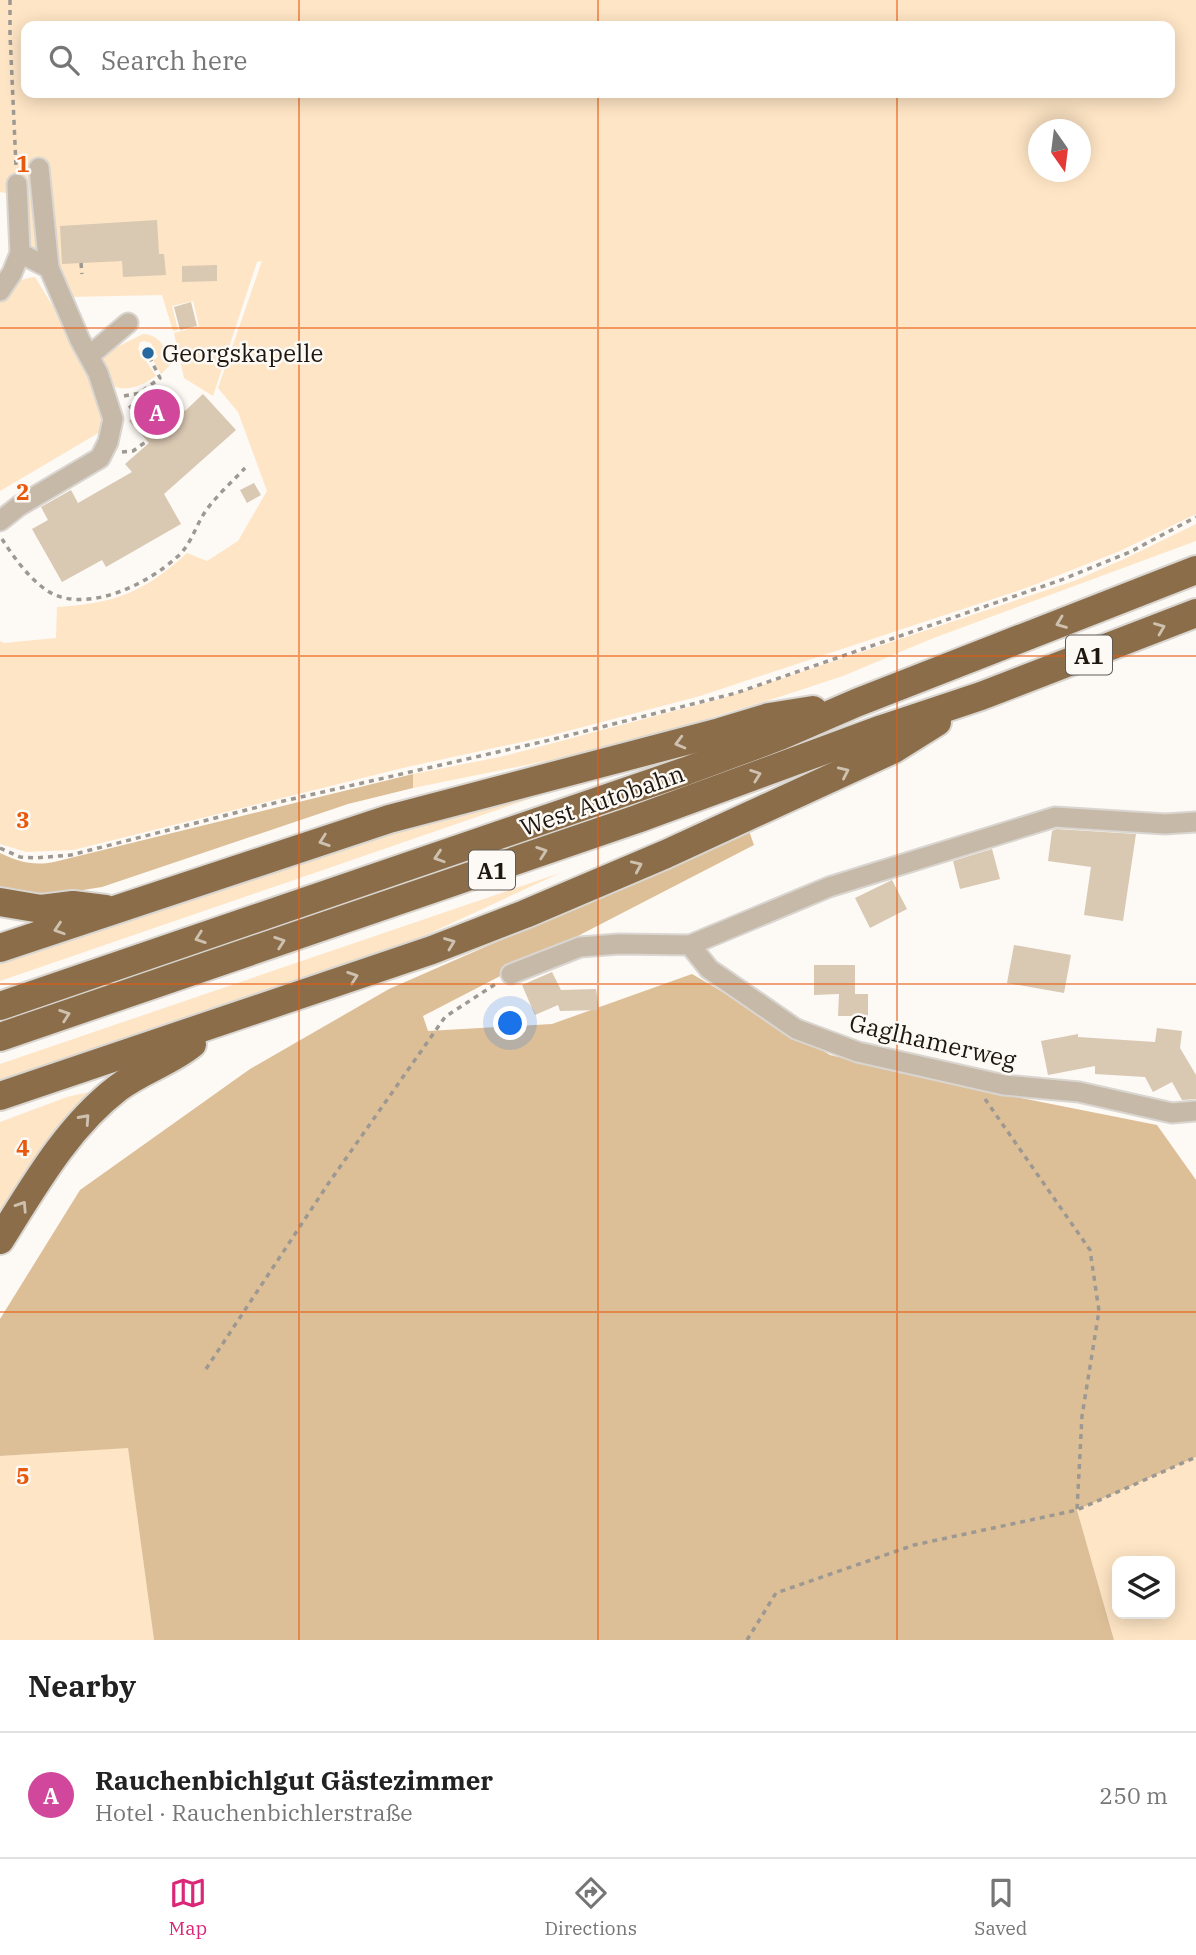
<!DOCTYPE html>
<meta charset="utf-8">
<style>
:root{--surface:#fff;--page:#f6f6f6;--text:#222;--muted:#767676;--line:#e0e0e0;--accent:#db2777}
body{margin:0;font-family:"IBM Plex Serif",serif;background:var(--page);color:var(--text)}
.controls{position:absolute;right:21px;bottom:21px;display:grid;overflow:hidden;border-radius:14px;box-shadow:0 4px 18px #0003}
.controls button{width:63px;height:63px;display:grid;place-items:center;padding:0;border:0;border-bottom:2px solid var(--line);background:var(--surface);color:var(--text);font:35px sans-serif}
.compass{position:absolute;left:1028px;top:119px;width:63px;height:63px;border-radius:50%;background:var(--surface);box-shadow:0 4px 18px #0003;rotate:166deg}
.you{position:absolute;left:511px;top:1024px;width:24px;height:24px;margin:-18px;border:5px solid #fff;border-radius:50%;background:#1a73e8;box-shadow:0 0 0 10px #1a73e833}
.badge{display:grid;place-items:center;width:46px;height:46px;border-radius:50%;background:var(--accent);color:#fff;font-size:23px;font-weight:700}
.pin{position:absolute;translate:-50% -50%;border:4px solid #fff;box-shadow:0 2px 7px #0006}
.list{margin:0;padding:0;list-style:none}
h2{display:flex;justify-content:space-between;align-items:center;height:91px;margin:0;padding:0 28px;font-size:30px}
h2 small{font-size:23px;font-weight:400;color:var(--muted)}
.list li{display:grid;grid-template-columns:46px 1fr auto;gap:21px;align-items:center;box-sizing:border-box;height:126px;padding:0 28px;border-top:2px solid var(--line)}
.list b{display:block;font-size:26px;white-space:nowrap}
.list p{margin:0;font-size:23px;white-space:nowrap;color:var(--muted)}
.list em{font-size:23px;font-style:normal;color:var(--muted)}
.icon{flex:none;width:38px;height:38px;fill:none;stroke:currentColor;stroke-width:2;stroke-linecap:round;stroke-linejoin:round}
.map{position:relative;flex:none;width:1196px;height:1640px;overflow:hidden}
.search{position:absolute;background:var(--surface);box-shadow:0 4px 18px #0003;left:21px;right:21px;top:21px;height:77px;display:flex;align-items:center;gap:18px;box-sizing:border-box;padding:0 24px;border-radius:14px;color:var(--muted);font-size:26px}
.sheet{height:217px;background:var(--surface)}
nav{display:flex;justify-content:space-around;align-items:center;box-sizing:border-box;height:98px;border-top:2px solid var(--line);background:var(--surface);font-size:19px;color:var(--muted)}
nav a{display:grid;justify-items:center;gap:4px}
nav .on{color:var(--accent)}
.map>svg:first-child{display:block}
.green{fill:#fee5c5;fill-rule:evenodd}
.forest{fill:#ddbf97}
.building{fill:#d9c8b2}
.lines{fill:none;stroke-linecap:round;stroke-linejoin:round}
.minor-casing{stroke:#d9d5d0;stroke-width:23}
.highway-casing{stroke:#d9d5d0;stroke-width:32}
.path{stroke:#9d9892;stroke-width:3.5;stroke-dasharray:5 5;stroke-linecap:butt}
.minor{stroke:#c7b9a8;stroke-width:19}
.highway{stroke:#8b6e49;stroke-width:28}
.oneway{stroke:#cfc1b0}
.grid{fill:none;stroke:#e8590c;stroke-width:2;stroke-opacity:0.55}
.poi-dot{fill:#27689e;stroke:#fdf9f5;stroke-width:2.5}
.labels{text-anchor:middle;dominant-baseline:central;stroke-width:5;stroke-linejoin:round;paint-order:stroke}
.shield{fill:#fdf9f5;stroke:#605b54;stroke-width:2}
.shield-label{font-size:23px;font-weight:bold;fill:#1d170f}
.poi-label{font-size:24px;fill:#1d170f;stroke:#fdf9f5;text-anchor:start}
.street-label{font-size:24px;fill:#1d170f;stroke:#fdf9f5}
.grid-label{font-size:23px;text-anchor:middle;font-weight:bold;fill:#e8590c;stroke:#fdf9f5;stroke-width:5;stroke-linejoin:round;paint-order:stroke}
</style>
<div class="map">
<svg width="1196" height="1640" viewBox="0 0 1196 1640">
<rect width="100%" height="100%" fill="#fdf9f5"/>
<g class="green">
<path d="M 0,0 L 1196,0 L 1196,514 L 1120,551 L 1026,588 L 700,696 L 549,736 L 407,767 L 73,850 L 26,852 L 0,844 L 0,641 L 4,643 L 56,638 L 57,607 C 116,603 143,593 187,553 L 207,561 L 238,541 L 267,491 L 238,412 L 218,388 L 262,261 L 257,262 L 213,396 L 184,378 L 174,333 L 199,326 L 193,301 L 172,306 L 178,330 L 173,331 L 162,295 L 67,297 L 27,251 L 23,196 L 0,192 ZM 26,26 L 1170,26 L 1170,93 L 26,93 ZM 1038,130 L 1080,130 L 1080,172 L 1038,172 Z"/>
<path d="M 35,277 L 88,364 L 103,412 L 100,432 L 0,491 L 0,301 C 9,286 16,279 35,277 Z"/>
<path d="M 143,334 C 161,335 164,348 172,363 L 161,374 L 153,360 L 158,357 L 151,343 L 144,341 L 140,342 L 138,349 L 156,376 C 142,385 132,391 115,387 L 102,361 L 105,353 Z"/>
<path d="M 1196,524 L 1196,541 L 931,639 L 843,676 L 779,697 L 651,736 L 556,759 L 413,788 L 413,774 L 500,757 L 723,698 L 1074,581 L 1122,560 Z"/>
<path d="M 564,787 L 0,981 L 0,960 L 426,822 Z"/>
<path d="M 560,873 L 424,936 L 301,981 L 0,1082 L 0,1064 Z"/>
<path d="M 103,1089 L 0,1220 L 0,1122 L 67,1097 Z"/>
<path d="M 128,1447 L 154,1640 L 0,1640 L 0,1456 Z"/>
<path d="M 1196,1457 L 1196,1640 L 1114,1640 L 1077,1510 ZM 1117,1561 L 1170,1561 L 1170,1614 L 1117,1614 Z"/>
</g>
<g class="forest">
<path d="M 413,774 L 413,788 L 348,804 L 102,887 L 39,897 L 0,889 L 0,853 C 19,862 33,866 54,862 Z"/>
<path d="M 749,831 L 754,845 L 423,1016 L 428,1031 L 552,1024 L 692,974 L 830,1055 L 1001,1094 L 1157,1125 L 1196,1180 L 1196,1457 L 1077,1510 L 1114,1640 L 154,1640 L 128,1448 L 0,1456 L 0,1319 L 80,1190 L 250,1069 L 389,989 Z"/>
</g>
<g class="building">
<path d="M 157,220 L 159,254 L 164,254 L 166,275 L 123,277 L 122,261 L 62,264 L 60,226 Z"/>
<path d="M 217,265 L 217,281 L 182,282 L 182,266 Z"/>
<path d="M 191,302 L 197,326 L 180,330 L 174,307 Z"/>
<path d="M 165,389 L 185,411 L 203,394 L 236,430 L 164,494 L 181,524 L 106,567 L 102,560 L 62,582 L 32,529 L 48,520 L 41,507 L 71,490 L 78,503 L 132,472 L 125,464 L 149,443 L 129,421 Z"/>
<path d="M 254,483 L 261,495 L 247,503 L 240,490 Z"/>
<path d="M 1056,829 L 1136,834 L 1123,921 L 1084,915 L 1091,867 L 1048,861 L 1052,831 Z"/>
<path d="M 992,849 L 1000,879 L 960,889 L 953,861 Z"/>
<path d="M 892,880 L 907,909 L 870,928 L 855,898 Z"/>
<path d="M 1014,945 L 1071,955 L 1064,993 L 1007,983 Z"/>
<path d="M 814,965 L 855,965 L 855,994 L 868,994 L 868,1016 L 838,1016 L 839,994 L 814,995 Z"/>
<path d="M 552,972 L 561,990 L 596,989 L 599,1010 L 560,1011 L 558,1005 L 535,1015 L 522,985 Z"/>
<path d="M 1157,1028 L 1182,1031 L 1180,1048 L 1196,1075 L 1196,1099 L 1182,1100 L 1172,1082 L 1153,1092 L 1145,1077 L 1095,1074 L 1095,1066 L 1048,1075 L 1041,1041 L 1078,1034 L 1078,1037 L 1155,1042 Z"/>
</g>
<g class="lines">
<g class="minor-casing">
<g id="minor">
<path d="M 39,168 L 49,268"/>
<path d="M 0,291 L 12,273 L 20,253"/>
<path d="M 89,356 L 128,323"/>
<path d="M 0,521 L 19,506 L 100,458 L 108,442 L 113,419 L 98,373 L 80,340 L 49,268 L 20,253 L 17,184"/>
<path d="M 690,945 L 709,969 L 796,1029 L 858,1052 L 1004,1085 L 1079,1092 L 1172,1113 L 1196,1111"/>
<path d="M 511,974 L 580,947 L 619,944 L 690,945 L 829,887 L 1055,817 L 1165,824 L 1196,822"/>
</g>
</g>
<g class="highway-casing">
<g id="highway">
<path d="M 0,902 L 41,909 L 73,905 L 105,909"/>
<path d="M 0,948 L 389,819 L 720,732 L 769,717 L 813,710"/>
<path d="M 0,1006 L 686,771 L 780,736 L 856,703 L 1196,570"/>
<path d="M 0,1037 L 637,819 L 882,729 L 981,696 L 1196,613"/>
<path d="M 0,1096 L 432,950 L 525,914 L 666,854 L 894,749 L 937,722"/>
<path d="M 0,1240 C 34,1186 67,1127 118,1088 C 142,1070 170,1062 192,1044"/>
</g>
</g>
<g class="path">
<path d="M 10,0 L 10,34 L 16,166"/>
<path d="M 81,263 L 82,274"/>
<path d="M 124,396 L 140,393 L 160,378 L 151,360"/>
<path d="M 143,397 L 148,405"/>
<path d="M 129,408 L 143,398"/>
<path d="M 122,452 L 133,451 L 147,441"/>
<path d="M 2,539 C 14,558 33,584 53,594 C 91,612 149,583 177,557 C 191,545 195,527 205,512 C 216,496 232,482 245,468"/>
<path d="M 0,848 L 20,857 L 35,858 L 71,855 L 266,805 L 550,740 L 736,693 L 1061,580 L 1130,552 L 1196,517"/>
<path d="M 985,1099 L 1090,1250 L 1099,1311 L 1082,1416 L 1077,1510"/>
<path d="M 206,1369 L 328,1184 L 445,1017 L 497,983"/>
<path d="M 747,1640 L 776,1593 L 914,1545 L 1077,1510 L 1196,1457"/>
</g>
<use href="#minor" class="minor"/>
<use href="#highway" class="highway"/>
</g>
<defs><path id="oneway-chevron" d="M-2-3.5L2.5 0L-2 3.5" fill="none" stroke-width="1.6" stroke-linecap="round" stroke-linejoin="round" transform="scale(1.75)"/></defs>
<g class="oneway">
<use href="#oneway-chevron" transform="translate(1061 623) rotate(159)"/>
<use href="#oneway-chevron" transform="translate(1160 628) rotate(-22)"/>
<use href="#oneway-chevron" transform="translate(680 743) rotate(165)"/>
<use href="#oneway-chevron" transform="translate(844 772) rotate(-25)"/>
<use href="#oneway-chevron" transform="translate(756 775) rotate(-20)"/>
<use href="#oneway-chevron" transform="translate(324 841) rotate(161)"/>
<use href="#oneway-chevron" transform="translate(542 852) rotate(-19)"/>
<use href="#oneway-chevron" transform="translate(439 857) rotate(162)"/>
<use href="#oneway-chevron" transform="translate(637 866) rotate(-24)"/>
<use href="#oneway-chevron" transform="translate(59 929) rotate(162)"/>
<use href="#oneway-chevron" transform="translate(200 938) rotate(161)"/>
<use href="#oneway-chevron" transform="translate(280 942) rotate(-19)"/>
<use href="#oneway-chevron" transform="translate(450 943) rotate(-21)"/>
<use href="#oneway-chevron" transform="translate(353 977) rotate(-19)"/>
<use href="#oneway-chevron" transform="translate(65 1015) rotate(-19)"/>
<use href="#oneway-chevron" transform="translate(85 1119) rotate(-48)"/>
<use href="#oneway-chevron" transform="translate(22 1206) rotate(-57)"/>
</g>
<path class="grid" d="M 299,0 L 299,26M 598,0 L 598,26M 897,0 L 897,26M 299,93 L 299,1640M 598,93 L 598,1640M 897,93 L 897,1640M 0,328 L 1196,328M 0,656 L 1196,656M 0,984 L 1196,984M 0,1312 L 1196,1312"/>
<circle class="poi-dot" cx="148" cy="353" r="7"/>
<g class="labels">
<g class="shield">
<rect x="1066" y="635.5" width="46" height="39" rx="5"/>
<rect x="469" y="850.5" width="46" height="39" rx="5"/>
</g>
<g class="shield-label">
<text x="1089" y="655">A1</text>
<text x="492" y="870">A1</text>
</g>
<g class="poi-label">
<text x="162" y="353">Georgskapelle</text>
</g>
<g class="street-label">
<text transform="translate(602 800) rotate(-19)">West Autobahn</text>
<text transform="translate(933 1041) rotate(13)">Gaglhamerweg</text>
</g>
</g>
<g class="grid-label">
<text x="23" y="172">1</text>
<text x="23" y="500">2</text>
<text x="23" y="828">3</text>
<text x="23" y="1156">4</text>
<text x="23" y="1484">5</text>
</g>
</svg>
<div class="controls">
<button><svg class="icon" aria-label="layers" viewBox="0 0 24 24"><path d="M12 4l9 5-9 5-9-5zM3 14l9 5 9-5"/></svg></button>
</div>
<svg class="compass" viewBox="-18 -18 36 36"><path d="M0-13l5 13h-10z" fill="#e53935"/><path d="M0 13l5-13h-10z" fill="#767676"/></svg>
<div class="you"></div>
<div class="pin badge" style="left:157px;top:412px;background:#d1479c">A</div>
<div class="search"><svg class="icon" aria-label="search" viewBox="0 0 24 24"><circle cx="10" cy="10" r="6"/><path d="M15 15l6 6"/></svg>Search here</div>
</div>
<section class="sheet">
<h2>Nearby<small></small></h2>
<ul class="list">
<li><span class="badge" style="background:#d1479c">A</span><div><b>Rauchenbichlgut Gästezimmer</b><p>Hotel · Rauchenbichlerstraße</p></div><em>250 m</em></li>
</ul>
</section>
<nav>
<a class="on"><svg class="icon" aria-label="map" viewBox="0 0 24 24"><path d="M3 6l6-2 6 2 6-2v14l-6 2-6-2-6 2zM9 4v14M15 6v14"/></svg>Map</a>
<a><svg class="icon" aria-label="directions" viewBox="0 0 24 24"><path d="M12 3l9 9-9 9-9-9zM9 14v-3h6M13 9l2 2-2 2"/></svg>Directions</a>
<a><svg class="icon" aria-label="saved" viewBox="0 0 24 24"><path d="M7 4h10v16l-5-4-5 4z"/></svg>Saved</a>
</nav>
